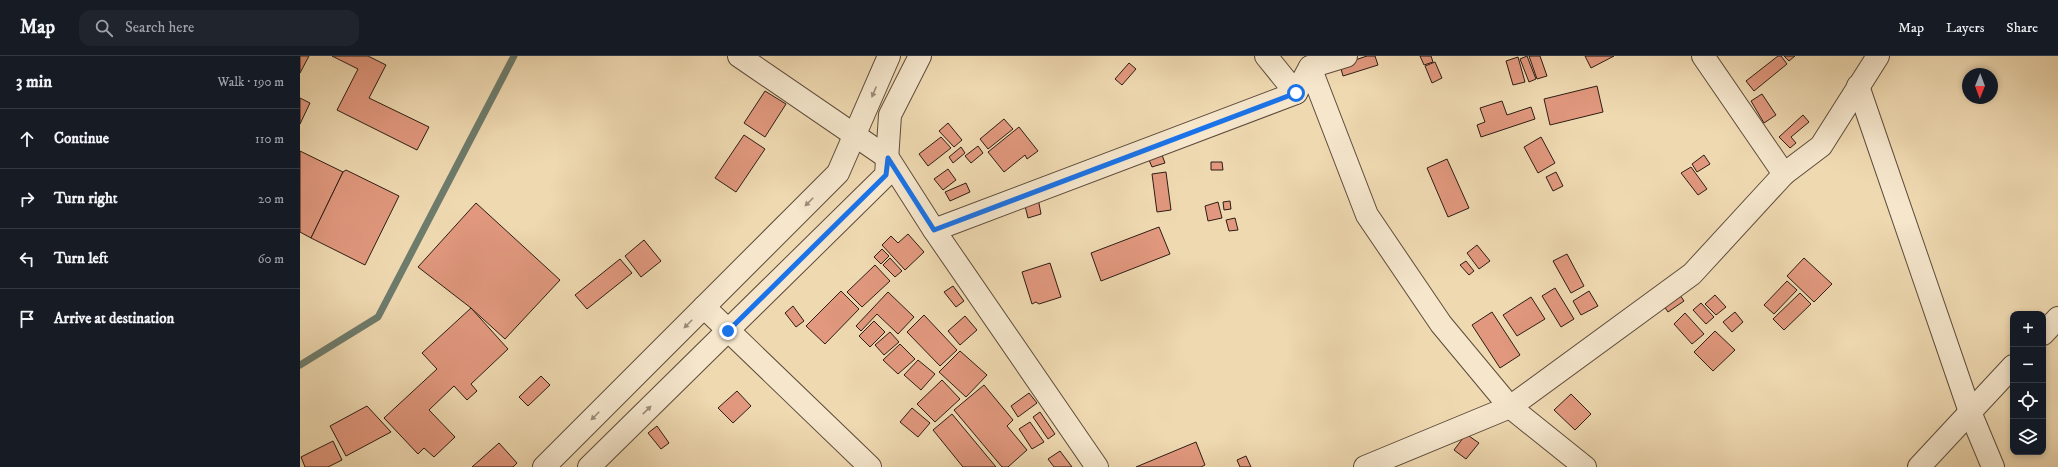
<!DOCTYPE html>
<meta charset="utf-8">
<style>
:root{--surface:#171b24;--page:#20242c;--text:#f1f3f6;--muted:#9ea1a6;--line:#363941}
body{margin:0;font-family:"IM FELL DW Pica",serif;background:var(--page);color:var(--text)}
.controls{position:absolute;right:12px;bottom:12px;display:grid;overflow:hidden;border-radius:8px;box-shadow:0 2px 6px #0003}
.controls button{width:36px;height:36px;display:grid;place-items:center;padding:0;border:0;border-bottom:1px solid var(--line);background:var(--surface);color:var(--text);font:20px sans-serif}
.compass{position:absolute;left:1662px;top:12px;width:36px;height:36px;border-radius:50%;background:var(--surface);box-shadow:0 2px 6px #0003;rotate:181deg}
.stop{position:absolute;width:12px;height:12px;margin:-9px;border:3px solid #1a73e8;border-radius:50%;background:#fff}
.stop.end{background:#1a73e8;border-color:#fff;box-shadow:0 1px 4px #0008}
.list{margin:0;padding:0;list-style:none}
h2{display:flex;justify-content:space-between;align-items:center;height:52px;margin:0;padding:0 16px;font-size:17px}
h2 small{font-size:13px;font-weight:400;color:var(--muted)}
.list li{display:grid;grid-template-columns:26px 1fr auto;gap:12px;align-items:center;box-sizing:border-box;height:60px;padding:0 16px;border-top:1px solid var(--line)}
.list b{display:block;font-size:15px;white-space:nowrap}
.list em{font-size:13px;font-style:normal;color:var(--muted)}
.icon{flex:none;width:22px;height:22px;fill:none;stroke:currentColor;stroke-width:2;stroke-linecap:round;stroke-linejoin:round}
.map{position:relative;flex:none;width:1758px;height:411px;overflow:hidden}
header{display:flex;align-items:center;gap:24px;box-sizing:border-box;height:56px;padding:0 20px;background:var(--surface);border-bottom:1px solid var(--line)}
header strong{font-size:19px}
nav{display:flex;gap:22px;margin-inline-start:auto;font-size:14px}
.search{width:280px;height:36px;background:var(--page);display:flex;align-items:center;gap:10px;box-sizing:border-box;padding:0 14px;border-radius:12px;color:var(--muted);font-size:15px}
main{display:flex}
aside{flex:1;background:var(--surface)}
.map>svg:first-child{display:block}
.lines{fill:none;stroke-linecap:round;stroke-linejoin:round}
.stream{stroke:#6e7c6c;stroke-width:7}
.building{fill:#e1987e;stroke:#2d1d14}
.minor-casing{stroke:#5e4c3b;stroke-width:24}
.minor{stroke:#f5e6cc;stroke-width:22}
.oneway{fill:#9b8c79}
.route{stroke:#1a73e8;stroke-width:5}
</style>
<header>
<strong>Map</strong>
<div class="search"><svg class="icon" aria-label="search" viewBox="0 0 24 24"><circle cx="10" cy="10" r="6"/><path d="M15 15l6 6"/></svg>Search here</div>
<nav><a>Map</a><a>Layers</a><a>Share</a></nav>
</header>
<main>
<aside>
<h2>3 min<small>Walk · 190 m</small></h2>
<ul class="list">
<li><svg class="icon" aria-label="ahead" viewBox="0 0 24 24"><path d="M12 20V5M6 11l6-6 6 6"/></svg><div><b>Continue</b></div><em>110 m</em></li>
<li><svg class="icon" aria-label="right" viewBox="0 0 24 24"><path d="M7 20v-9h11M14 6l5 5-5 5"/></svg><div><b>Turn right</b></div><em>20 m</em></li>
<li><svg class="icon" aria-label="left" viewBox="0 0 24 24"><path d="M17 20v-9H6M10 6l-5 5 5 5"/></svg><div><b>Turn left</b></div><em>60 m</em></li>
<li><svg class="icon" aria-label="arrive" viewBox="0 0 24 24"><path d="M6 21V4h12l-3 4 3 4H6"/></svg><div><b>Arrive at destination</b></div></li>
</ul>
</aside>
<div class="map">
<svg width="1758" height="411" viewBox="0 0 1758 411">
<rect width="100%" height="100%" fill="#efd9b1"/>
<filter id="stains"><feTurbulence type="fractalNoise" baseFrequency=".005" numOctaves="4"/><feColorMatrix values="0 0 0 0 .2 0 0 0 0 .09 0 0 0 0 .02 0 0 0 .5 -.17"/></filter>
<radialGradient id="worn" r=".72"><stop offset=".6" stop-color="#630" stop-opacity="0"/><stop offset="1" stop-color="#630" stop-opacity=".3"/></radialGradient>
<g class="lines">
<path class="stream" d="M 0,309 L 78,261 L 214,0"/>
</g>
<g class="building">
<path d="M 0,0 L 9,0 L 0,17 Z"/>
<path d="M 32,0 L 68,0 L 86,9 L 69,42 L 129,71 L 117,94 L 37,54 L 58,13 Z"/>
<path d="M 1067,0 L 1075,0 L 1078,9 L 1043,20 L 1040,9 Z"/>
<path d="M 1120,0 L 1131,0 L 1133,6 L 1124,9 Z"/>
<path d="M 1227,0 L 1236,23 L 1229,26 L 1220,3 Z"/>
<path d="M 1229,0 L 1240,0 L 1247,20 L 1237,23 Z"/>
<path d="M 1285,0 L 1314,0 L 1291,12 Z"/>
<path d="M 1478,0 L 1481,0 L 1487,8 L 1454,35 L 1446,25 Z"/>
<path d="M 1484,0 L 1495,0 L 1489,5 Z"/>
<path d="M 1218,1 L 1225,26 L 1213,29 L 1206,5 Z"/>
<path d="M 1135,6 L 1142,22 L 1132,27 L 1125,10 Z"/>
<path d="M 829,7 L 836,13 L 822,29 L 815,23 Z"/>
<path d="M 1297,30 L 1303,56 L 1250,69 L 1244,43 Z"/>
<path d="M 465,35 L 486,48 L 465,81 L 444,67 Z"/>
<path d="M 1462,38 L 1476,59 L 1464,67 L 1451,45 Z"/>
<path d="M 0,42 L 10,47 L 0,68 Z"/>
<path d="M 1202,45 L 1207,59 L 1231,51 L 1235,63 L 1181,81 L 1177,69 L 1185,66 L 1180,52 Z"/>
<path d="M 1503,59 L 1509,66 L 1491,81 L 1496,87 L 1490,92 L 1479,81 Z"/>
<path d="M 704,63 L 713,73 L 688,93 L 680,83 Z"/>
<path d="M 648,67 L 662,84 L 654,91 L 639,75 Z"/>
<path d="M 719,71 L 738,95 L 727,103 L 725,99 L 704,116 L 688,96 Z"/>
<path d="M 444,79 L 465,93 L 436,136 L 415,122 Z"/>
<path d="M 641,81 L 651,92 L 628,110 L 619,98 Z"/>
<path d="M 1241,81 L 1255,107 L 1238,117 L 1224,91 Z"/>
<path d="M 678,90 L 683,97 L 671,107 L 665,100 Z"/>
<path d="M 661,91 L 665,97 L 653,107 L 649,101 Z"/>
<path d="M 0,95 L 43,116 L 11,182 L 0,176 Z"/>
<path d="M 862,99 L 865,107 L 852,111 L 849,104 Z"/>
<path d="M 1404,99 L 1410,108 L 1397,116 L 1392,108 Z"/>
<path d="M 1147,103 L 1169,152 L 1148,161 L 1127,112 Z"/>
<path d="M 911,106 L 922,106 L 923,114 L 911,114 Z"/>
<path d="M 1391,111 L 1407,133 L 1398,139 L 1381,117 Z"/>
<path d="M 648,113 L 656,124 L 643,134 L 634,123 Z"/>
<path d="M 46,114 L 99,140 L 65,209 L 11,182 L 43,116 Z"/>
<path d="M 866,116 L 871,154 L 857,156 L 852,118 Z"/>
<path d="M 1256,116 L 1263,130 L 1253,135 L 1246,121 Z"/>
<path d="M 666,127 L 670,136 L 650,145 L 645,136 Z"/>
<path d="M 738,142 L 741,158 L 728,162 L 724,146 Z"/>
<path d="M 930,145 L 931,153 L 924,154 L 923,146 Z"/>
<path d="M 918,146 L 922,162 L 908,165 L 905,150 Z"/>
<path d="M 176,147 L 260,224 L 205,283 L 171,252 L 118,211 Z"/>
<path d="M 935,162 L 938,174 L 929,175 L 926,164 Z"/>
<path d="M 859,171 L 870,198 L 801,225 L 791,197 Z"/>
<path d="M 608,178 L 624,196 L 605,214 L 582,189 L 591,180 L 598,187 Z"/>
<path d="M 344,184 L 361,205 L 341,221 L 325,200 Z"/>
<path d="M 1177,189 L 1190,205 L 1179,213 L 1167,197 Z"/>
<path d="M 582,193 L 589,200 L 581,208 L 574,201 Z"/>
<path d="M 1267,198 L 1284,230 L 1271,237 L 1253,205 Z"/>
<path d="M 590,202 L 602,215 L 595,221 L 583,209 Z"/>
<path d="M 1504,202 L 1532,228 L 1514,246 L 1487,220 Z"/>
<path d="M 320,203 L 332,217 L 287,253 L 275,239 Z"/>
<path d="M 1166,205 L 1174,215 L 1169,219 L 1160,209 Z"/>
<path d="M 750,207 L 761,241 L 739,248 L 736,246 L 732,248 L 722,216 Z"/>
<path d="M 575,209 L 590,225 L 562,251 L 547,236 Z"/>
<path d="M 1487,225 L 1497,234 L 1474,258 L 1464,249 Z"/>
<path d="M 653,230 L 664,245 L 656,251 L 644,236 Z"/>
<path d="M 1255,232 L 1274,263 L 1261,271 L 1242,240 Z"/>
<path d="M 1376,233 L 1384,245 L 1368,256 L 1360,244 Z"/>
<path d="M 541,235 L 559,253 L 525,288 L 506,270 Z"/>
<path d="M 1289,235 L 1298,250 L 1281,259 L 1273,245 Z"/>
<path d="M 588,236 L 614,261 L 598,278 L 577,258 L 561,275 L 556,270 Z"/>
<path d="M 1500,237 L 1511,248 L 1484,274 L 1473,263 Z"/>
<path d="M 1415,239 L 1426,251 L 1416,259 L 1405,248 Z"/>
<path d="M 1231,241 L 1245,263 L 1217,280 L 1203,259 Z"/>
<path d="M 1401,247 L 1414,261 L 1406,268 L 1393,254 Z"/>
<path d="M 493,250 L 504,265 L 496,271 L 485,257 Z"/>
<path d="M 171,252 L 208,293 L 171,328 L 177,335 L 167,344 L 154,330 L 129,354 L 155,381 L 134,401 L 124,392 L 118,398 L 84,362 L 137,313 L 122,297 Z"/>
<path d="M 1192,256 L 1220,299 L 1200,312 L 1172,269 Z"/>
<path d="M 1435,256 L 1443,266 L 1432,276 L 1423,266 Z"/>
<path d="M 1385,257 L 1404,278 L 1392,288 L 1374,268 Z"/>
<path d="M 624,259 L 657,294 L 640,310 L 607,276 Z"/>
<path d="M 665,260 L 677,274 L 660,289 L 648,275 Z"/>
<path d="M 574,265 L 585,276 L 570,291 L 559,280 Z"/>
<path d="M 1415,275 L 1435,294 L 1413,315 L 1394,296 Z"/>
<path d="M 590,276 L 599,286 L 584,299 L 575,289 Z"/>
<path d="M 600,288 L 615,303 L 598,318 L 583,304 Z"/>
<path d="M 660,295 L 687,319 L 666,341 L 639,316 Z"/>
<path d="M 618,304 L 635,318 L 621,334 L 604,319 Z"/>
<path d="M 241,320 L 250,329 L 228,350 L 219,341 Z"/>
<path d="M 642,324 L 660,343 L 635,366 L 617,348 Z"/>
<path d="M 684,329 L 713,364 L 707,370 L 727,394 L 708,411 L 702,411 L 654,354 Z"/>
<path d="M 437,335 L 451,350 L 433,367 L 418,352 Z"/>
<path d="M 729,337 L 737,347 L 718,361 L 711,350 Z"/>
<path d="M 1271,338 L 1291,358 L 1275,374 L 1254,354 Z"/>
<path d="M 67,350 L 91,376 L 46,400 L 30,370 Z"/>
<path d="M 612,352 L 630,367 L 618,381 L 600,366 Z"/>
<path d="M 740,356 L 755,378 L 748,383 L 733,361 Z"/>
<path d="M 652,358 L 696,411 L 663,411 L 633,374 Z"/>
<path d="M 730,366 L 744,386 L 732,393 L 719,373 Z"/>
<path d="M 357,370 L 369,387 L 361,393 L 348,377 Z"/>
<path d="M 1166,378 L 1179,387 L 1166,403 L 1154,394 Z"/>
<path d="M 33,385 L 42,404 L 28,411 L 5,411 L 1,401 Z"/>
<path d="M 896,386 L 905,409 L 901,411 L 836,411 Z"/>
<path d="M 199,387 L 217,407 L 213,411 L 172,411 Z"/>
<path d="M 760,395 L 772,411 L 754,411 L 748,403 Z"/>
<path d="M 946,400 L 951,411 L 940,411 L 937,404 Z"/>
</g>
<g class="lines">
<g class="minor-casing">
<g id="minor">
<path d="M 439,0 L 588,102 L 634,174 L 797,411"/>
<path d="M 966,0 L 996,37"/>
<path d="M 1403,0 L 1484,118"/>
<path d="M 1010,11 L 1067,159 L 1141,268 L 1210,351 L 1285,411"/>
<path d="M 1558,30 L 1670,356 L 1693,411"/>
<path d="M 634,174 L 996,37 L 1010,11 L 1046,0"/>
<path d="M 404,251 L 570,411"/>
<path d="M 1743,278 L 1758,262"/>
<path d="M 244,411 L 538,117 L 589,0"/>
<path d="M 289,411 L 586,119 L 590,59 L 620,0"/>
<path d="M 1065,411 L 1210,351 L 1392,218 L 1484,118 L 1521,90 L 1578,0"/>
<path d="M 1619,411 L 1713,310"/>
</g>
</g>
<use href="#minor" class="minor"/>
</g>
<defs><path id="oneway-solid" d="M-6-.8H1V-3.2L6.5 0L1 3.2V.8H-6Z"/></defs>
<g class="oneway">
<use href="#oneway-solid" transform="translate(574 36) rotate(113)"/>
<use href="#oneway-solid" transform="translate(509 146) rotate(135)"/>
<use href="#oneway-solid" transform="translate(388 268) rotate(135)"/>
<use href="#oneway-solid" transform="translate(347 354) rotate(-44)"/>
<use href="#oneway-solid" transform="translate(295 360) rotate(135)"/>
</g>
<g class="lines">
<path class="route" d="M 428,275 L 586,119 L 588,102 L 634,174 L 996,37"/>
</g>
<rect width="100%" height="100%" filter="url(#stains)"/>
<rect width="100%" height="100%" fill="url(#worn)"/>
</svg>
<div class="controls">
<button>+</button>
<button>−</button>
<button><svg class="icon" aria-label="locate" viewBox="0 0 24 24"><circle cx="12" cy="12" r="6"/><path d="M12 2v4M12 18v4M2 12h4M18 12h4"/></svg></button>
<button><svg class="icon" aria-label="layers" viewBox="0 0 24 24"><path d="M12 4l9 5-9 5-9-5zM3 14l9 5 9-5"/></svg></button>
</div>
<svg class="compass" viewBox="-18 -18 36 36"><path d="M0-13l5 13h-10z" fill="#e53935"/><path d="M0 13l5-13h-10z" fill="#9ea1a6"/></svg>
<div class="stop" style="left:996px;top:37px"></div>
<div class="stop end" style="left:428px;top:275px"></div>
</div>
</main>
